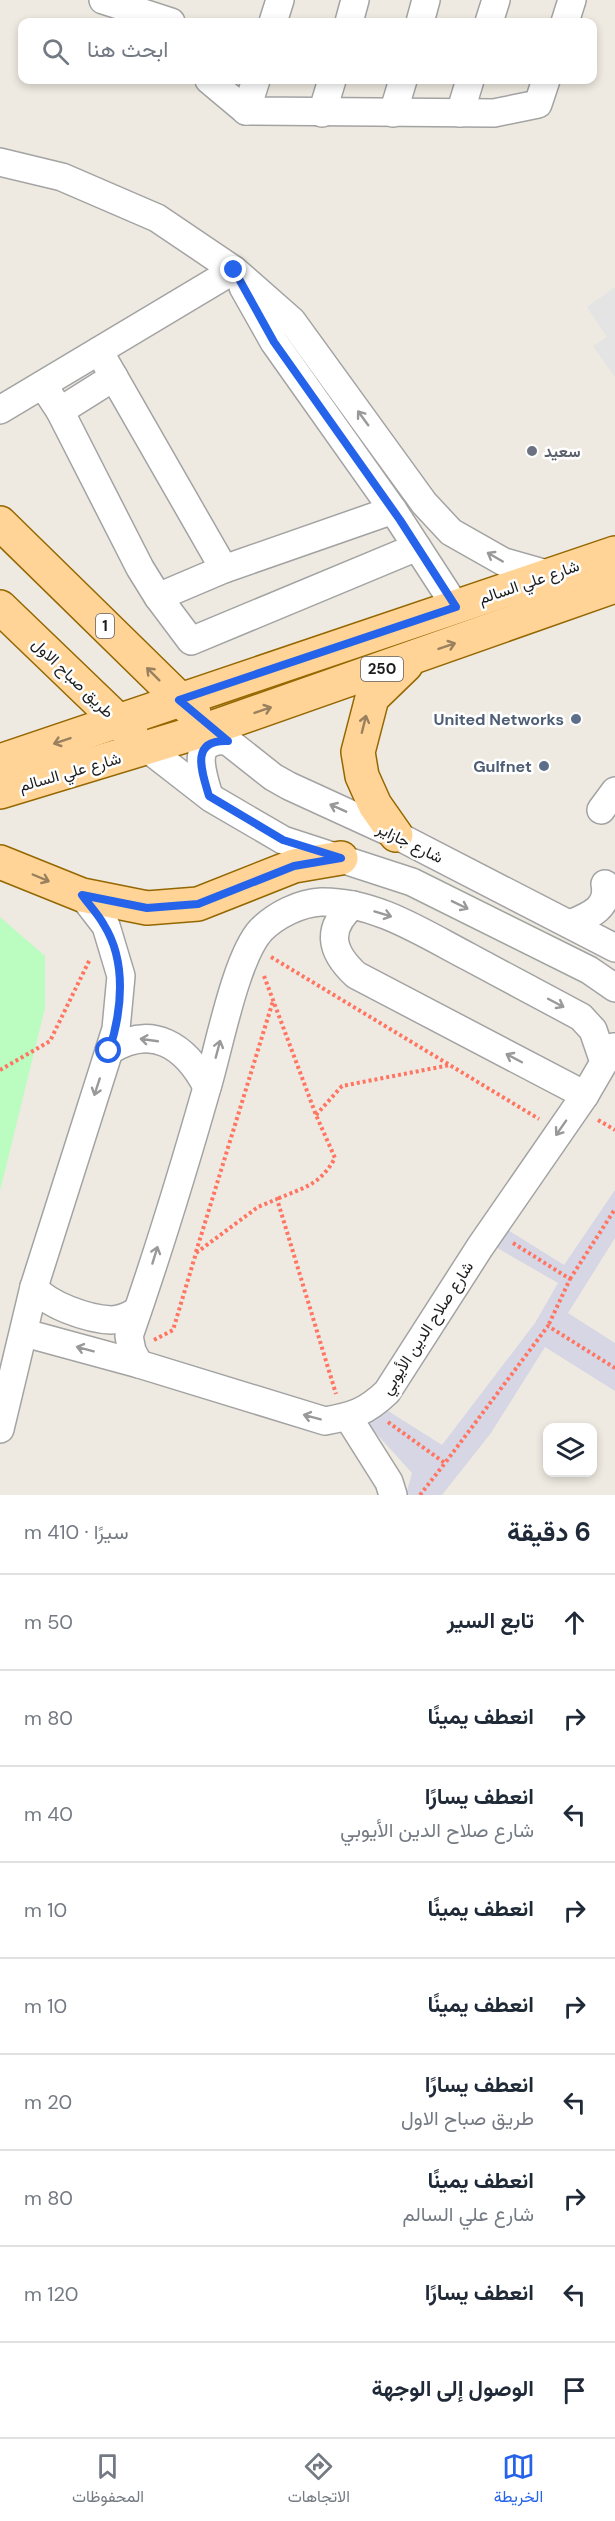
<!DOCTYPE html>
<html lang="ar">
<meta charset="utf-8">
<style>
:root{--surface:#fff;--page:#f2f2f3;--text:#1f2937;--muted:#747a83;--line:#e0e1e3;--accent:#2563eb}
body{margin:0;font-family:"DM Sans",Vazirmatn,sans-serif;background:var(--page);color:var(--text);direction:rtl}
.controls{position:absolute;right:18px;bottom:18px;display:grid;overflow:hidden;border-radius:12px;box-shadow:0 3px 9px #0003}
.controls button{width:54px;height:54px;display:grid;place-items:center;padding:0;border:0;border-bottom:2px solid var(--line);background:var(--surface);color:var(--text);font:30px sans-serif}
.stop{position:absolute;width:18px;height:18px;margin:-14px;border:4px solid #2563eb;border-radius:50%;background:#fff}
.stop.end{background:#2563eb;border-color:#fff;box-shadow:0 2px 6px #0008}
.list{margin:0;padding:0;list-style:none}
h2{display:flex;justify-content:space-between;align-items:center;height:78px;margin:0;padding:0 24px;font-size:26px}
h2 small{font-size:20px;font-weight:400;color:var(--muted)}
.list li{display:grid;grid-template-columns:39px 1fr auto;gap:18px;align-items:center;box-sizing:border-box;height:96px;padding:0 24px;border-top:2px solid var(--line)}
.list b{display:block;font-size:22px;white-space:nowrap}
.list p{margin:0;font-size:20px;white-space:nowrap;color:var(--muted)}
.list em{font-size:20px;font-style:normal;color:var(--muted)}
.icon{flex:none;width:33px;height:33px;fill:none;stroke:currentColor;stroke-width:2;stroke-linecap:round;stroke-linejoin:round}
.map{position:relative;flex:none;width:615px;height:1495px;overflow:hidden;direction:ltr}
.search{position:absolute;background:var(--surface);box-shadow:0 3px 9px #0003;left:18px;right:18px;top:18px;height:66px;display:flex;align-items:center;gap:15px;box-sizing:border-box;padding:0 21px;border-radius:12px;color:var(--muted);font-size:22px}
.sheet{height:942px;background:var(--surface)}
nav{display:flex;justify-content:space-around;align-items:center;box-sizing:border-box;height:84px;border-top:2px solid var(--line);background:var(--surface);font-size:16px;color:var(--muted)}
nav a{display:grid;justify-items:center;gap:3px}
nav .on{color:var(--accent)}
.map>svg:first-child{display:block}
.park{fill:#bbfcc1}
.parking{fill:#e4e4e4}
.plaza{fill:#d6d6e4}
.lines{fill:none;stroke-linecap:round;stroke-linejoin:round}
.minor-casing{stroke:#a3a3a3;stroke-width:30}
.major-casing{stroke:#956700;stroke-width:36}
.path{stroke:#ff7562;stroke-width:4;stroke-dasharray:3 3;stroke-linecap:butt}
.minor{stroke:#fff;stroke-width:27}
.major{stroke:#ffd496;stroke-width:33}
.oneway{stroke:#999}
.oneway2{stroke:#99815f}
.route{stroke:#2563eb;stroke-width:8}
.worship-dot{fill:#6b7280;stroke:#fff;stroke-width:2}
.service-dot{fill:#5c6f8a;stroke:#fff;stroke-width:2}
.labels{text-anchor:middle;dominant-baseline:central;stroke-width:5;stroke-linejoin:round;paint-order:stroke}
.shield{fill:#fff;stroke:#606060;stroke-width:1.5}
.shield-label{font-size:15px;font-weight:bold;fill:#1c1c1c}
.worship-label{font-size:16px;font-weight:bold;fill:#5b616d;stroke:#fff;text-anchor:start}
.street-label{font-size:16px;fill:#1c1c1c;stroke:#fff}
.service-label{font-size:16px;font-weight:bold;fill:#4e5e75;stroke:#fff;text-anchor:end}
</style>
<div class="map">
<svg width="615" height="1495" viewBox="0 0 615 1495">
<rect width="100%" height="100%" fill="#eeeae1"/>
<path class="park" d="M 0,917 L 45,956 L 45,1008 L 0,1191 Z"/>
<path class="parking" d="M 615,287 L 615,377 L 593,346 L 607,337 L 587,307 Z"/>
<path class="plaza" d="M 615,1190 L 615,1238 L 568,1313 L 615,1343 L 615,1391 L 545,1347 L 491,1433 L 442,1495 L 406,1495 L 412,1473 L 365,1421 L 385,1409 L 442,1445 L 535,1323 L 558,1283 L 492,1245 L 503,1227 L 564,1265 Z"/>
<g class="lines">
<g class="minor-casing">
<g id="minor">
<path d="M 103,0 L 171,22"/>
<path d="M 273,22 L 280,0"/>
<path d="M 349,22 L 355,0"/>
<path d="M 420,22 L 426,0"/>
<path d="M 489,22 L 496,0"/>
<path d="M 565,22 L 572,0"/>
<path d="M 209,80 L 246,111"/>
<path d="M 256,80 L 246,111 L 494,113 L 538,104 L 546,80"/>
<path d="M 322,113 L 332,80"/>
<path d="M 393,113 L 403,80"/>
<path d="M 460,113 L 470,80"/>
<path d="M 0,162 L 62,177 L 157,218 L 234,270 L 292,321 L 424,503 L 451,532 L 504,562 L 550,575"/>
<path d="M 243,287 L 274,342 L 393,510 L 456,607"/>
<path d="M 99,351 L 224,569"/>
<path d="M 43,385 L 60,411 L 140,568 L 158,597 L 224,569 L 393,510"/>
<path d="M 0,410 L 234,270"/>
<path d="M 60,411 L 114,377"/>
<path d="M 158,597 L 191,641 L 417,547"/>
<path d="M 211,728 L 273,777 L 289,786 L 396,835 L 615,948"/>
<path d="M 148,749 L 211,798 L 283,840 L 412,882 L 589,970 L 615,988"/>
<path d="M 209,796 C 202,772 189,738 228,741"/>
<path d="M 601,810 L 615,791"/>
<path d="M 353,905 C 325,929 331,952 356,975 L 585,1095"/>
<path d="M 570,924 C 589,916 610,908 605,884"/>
<path d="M 109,1051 C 152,1023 186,1046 207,1087"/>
<path d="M 34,1287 C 47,1305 88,1319 111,1320 C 121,1320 129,1316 137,1311"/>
<path d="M 25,1333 L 139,1364 L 325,1421 C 353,1416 366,1412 387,1392 L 480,1247 L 585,1095 L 613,1047"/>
<path d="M 139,1364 L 132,1351 L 129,1336 C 158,1253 184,1168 208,1084 C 219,1047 236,957 261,930 C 276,915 300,903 321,902 C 375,901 423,933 469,957 C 506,977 544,997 581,1017 L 593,1030 L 604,1062"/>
<path d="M 348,1417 L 389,1482 L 393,1495"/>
<path d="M 0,1429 L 34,1287 L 116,1029 L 121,976 L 106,926 L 82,895"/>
</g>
</g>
<g class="major-casing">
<g id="major">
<path d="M 0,523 L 194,713"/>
<path d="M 0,607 L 131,733"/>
<path d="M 0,761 L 615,553"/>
<path d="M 0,792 L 211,728 L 615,586"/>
<path d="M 396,835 L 375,805 L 362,776 L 358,752 L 372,698 L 406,665"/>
<path d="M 0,862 L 82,895 L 147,908 L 198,904 L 294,866 L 341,858"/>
</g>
</g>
<g class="path">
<path d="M 271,957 L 539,1119"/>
<path d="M 264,976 L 316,1115 L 335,1158 C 320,1185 305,1187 277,1199"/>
<path d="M 0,1070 L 50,1041 L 90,959"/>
<path d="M 316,1115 L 342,1086 L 450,1065"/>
<path d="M 598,1120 L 615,1130"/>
<path d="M 513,1243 L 570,1279 L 548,1326"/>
<path d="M 196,1252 L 273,1001"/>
<path d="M 570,1279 L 615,1209"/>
<path d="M 154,1340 L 173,1330 L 196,1253 L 258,1207 L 277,1199 L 336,1394"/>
<path d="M 388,1422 L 445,1463 L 548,1326 L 615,1368"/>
<path d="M 420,1495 L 445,1463"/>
</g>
<use href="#minor" class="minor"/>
<use href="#major" class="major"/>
</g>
<defs><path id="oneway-shaft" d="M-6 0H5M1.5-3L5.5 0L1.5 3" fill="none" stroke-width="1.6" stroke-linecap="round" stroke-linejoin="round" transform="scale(1.5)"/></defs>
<g class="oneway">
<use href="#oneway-shaft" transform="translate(363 418) rotate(-126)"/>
<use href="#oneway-shaft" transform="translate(495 557) rotate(-150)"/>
<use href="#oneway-shaft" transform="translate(338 808) rotate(-156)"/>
<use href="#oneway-shaft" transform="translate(460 905) rotate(26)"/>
<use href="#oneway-shaft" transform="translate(383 914) rotate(17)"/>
<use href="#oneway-shaft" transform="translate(556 1003) rotate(28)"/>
<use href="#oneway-shaft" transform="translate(149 1040) rotate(-172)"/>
<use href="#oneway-shaft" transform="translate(218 1049) rotate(-75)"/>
<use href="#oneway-shaft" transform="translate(514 1058) rotate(-152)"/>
<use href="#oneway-shaft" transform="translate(97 1087) rotate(108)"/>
<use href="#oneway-shaft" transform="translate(561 1128) rotate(125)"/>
<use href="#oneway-shaft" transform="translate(155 1255) rotate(-73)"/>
<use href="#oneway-shaft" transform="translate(85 1349) rotate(-165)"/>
<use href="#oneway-shaft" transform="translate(312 1417) rotate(-165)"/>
</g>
<g class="oneway2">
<use href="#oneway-shaft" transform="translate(447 646) rotate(-19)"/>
<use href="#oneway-shaft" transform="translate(153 674) rotate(-135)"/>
<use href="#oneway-shaft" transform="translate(263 710) rotate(-19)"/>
<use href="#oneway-shaft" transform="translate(364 724) rotate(-76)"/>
<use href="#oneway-shaft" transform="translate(62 741) rotate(161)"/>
<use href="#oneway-shaft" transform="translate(41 878) rotate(23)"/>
</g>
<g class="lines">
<path class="route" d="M 109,1051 C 122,1011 127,962 104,925 C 98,914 89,905 82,895 L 147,908 L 198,904 L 294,866 L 341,858 L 283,840 L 209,796 C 202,772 189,739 228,741 L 179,700 L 456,607 L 400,520 L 274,342 L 234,270"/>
</g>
<circle class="worship-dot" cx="532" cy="451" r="6"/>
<g class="service-dot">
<circle cx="576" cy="719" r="6"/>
<circle cx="544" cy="766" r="6"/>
</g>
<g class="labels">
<g class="shield">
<rect x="96" y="614" width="18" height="24" rx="4.5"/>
<rect x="361" y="657" width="42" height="24" rx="4.5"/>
</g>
<g class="shield-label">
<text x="105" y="626">1</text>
<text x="382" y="669">250</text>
</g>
<g class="worship-label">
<text x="544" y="451">سعيد</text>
</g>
<g class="street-label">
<text transform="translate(529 582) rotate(-19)">شارع علي السالم</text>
<text transform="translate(73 678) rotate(44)">طريق صباح الاول</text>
<text transform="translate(70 772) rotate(-16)">شارع علي السالم</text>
<text transform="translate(410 843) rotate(26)">شارع جازاير</text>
<text transform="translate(427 1328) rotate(-57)">شارع صلاح الدين الأيوبي</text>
</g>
<g class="service-label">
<text x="564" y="719">United Networks</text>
<text x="532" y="766">Gulfnet</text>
</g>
</g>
</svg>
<div class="controls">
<button><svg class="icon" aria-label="layers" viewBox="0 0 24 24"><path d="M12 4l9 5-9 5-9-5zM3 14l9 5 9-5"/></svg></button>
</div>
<div class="stop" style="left:109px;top:1051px"></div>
<div class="stop end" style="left:234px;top:270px"></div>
<div class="search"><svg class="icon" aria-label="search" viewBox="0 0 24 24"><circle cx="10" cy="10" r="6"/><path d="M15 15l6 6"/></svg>ابحث هنا</div>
</div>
<section class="sheet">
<h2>6 دقيقة<small>سيرًا · 410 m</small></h2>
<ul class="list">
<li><svg class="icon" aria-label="ahead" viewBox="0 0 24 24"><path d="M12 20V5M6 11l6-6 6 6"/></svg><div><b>تابع السير</b></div><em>50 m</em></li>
<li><svg class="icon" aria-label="right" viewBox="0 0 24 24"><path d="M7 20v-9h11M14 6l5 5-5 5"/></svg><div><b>انعطف يمينًا</b></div><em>80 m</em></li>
<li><svg class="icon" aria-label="left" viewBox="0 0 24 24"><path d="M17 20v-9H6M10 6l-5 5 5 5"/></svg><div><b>انعطف يسارًا</b><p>شارع صلاح الدين الأيوبي</p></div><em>40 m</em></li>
<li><svg class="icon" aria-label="right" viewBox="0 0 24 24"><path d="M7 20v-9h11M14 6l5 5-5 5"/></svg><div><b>انعطف يمينًا</b></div><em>10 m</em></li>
<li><svg class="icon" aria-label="right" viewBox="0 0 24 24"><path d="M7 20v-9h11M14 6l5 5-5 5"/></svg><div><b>انعطف يمينًا</b></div><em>10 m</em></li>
<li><svg class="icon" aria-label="left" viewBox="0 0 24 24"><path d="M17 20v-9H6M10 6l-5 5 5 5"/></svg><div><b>انعطف يسارًا</b><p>طريق صباح الاول</p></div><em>20 m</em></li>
<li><svg class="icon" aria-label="right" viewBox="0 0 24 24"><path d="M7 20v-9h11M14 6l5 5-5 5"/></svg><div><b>انعطف يمينًا</b><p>شارع علي السالم</p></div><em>80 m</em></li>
<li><svg class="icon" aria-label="left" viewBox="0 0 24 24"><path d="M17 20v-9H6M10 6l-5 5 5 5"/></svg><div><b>انعطف يسارًا</b></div><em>120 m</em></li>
<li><svg class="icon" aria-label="arrive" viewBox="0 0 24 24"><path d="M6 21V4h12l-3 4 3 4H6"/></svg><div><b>الوصول إلى الوجهة</b></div></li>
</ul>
</section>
<nav>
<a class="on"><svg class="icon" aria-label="map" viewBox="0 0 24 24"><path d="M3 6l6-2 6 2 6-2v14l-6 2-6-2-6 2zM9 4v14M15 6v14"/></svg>الخريطة</a>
<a><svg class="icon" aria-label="directions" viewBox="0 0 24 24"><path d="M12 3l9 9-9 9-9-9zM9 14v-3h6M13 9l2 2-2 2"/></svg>الاتجاهات</a>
<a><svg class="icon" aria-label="saved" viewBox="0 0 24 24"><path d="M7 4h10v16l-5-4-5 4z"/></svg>المحفوظات</a>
</nav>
